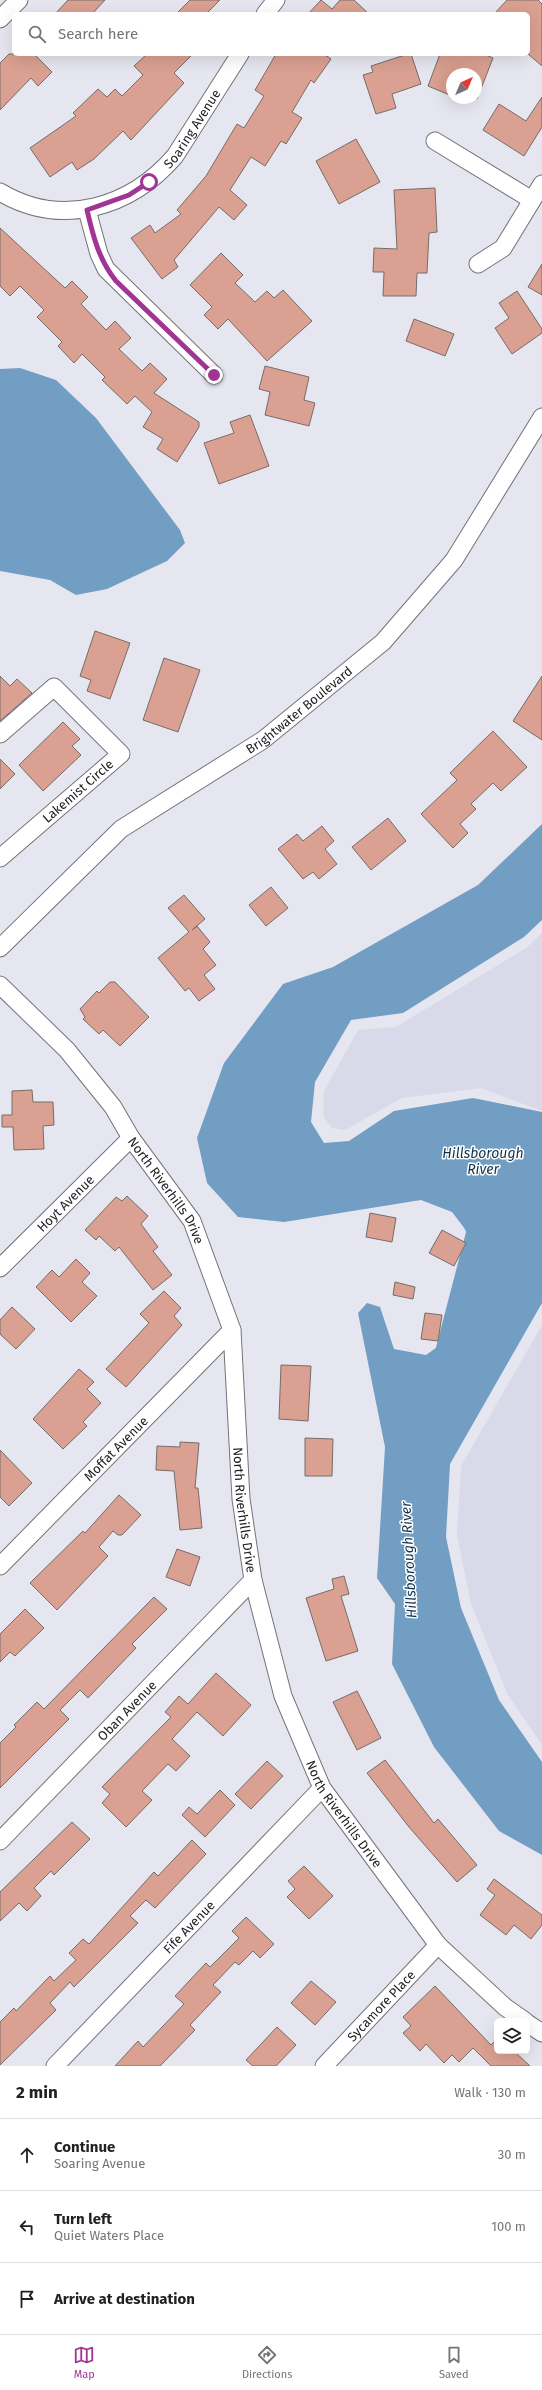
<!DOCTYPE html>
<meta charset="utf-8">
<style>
:root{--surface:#fff;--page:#f6f6f6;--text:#202124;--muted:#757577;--line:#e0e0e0;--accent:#a03595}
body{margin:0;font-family:"Fira Sans",sans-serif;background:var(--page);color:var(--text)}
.controls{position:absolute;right:12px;bottom:12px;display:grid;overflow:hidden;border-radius:6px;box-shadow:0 4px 16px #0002}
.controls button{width:36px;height:36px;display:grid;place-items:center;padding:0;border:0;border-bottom:1px solid var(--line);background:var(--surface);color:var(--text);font:20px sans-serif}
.compass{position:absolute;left:446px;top:68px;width:36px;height:36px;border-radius:50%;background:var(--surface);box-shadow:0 4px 16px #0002;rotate:44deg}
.stop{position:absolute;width:12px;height:12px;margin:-9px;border:3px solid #a03595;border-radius:50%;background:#fff}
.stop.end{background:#a03595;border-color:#fff;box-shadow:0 1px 4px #0008}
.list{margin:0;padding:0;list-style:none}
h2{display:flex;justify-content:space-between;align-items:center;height:52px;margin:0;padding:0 16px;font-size:17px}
h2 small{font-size:13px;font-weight:400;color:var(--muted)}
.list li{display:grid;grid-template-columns:26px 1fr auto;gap:12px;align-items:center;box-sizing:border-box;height:72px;padding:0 16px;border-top:1px solid var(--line)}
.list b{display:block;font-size:15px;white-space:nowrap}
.list p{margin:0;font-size:13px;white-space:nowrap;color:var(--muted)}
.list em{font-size:13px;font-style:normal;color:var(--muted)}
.icon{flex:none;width:22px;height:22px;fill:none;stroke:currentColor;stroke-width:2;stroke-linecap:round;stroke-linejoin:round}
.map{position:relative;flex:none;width:542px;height:2066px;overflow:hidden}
.search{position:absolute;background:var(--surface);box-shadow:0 4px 16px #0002;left:12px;right:12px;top:12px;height:44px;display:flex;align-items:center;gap:10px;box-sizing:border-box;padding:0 14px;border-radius:6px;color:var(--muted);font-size:15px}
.sheet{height:268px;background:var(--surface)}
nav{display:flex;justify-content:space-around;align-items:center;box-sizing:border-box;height:56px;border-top:1px solid var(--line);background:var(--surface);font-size:11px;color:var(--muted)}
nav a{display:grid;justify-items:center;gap:2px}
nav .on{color:var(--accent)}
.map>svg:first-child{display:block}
.built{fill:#d9d9ea}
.water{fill:#739ec4}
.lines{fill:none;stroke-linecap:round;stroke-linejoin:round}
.river{stroke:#739ec4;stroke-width:26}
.building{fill:#daa091;stroke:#766c69}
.minor-casing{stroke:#74737c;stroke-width:19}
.minor{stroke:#fff;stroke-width:17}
.route{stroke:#a03595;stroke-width:5}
.labels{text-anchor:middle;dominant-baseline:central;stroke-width:3;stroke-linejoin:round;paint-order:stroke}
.street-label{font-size:13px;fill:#222226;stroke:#fff}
.water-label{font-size:14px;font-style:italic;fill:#10324c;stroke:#fff}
</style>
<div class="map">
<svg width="542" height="2066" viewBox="0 0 542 2066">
<rect width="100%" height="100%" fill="#e6e6f0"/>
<g class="built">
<path d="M 542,933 L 542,1111 L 481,1088 L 402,1098 L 345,1130 L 332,1128 L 323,1116 L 324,1091 L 358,1030 L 396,1027 L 526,948 Z"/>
<path d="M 542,1325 L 542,1745 L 508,1695 L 471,1604 L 457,1535 L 461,1466 Z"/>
</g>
<g class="water">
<path d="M 20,368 L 56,380 L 96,418 L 180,530 L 185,543 L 167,561 L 107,589 L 76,595 L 50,580 L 0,571 L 0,369 Z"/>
<path d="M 542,824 L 542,920 L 524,937 L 403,1013 L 351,1020 L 315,1082 L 311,1122 L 324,1143 L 349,1141 L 394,1111 L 473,1098 L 542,1112 L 542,1303 L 450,1464 L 446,1537 L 461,1608 L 499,1700 L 542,1762 L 542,1855 L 499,1831 L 434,1747 L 392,1664 L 395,1604 L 377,1578 L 385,1447 L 358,1313 L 367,1303 L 380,1307 L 394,1349 L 426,1355 L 447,1340 L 485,1255 L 452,1212 L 421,1200 L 284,1222 L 238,1217 L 207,1183 L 197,1138 L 224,1063 L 283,984 L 333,967 L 478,885 Z"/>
</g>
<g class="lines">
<path class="river" d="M 449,1349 L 480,1230 L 471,1213"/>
</g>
<g class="building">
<path d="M 68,0 L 105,0 L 92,14 L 55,14 Z"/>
<path d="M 190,0 L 220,0 L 206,14 L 176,14 Z"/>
<path d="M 321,0 L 332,9 L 340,0 L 354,0 L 369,14 L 308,14 Z"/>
<path d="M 507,0 L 538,0 L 542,4 L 542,66 L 528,54 L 528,14 L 494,14 Z"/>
<path d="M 9,54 L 34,54 L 52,72 L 38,86 L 31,78 L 0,110 L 0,63 Z"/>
<path d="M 147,54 L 193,54 L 174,73 L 184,83 L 131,140 L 123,131 L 94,159 L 77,170 L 72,162 L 50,177 L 30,148 L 76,116 L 73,113 L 98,89 L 107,97 L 115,89 L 122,96 L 143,75 L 134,66 Z"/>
<path d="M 276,54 L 324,54 L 331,59 L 314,83 L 311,80 L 292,112 L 302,118 L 286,144 L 281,141 L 265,166 L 251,157 L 230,190 L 247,205 L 234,220 L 219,207 L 174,260 L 178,267 L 162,279 L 131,238 L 150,225 L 155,233 L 181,214 L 177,210 L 206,176 L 237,124 L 244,128 L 264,96 L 255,90 Z"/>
<path d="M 408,54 L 411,54 L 421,84 L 392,94 L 396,108 L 376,114 L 363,75 L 373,72 L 371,66 Z"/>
<path d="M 440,54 L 483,54 L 493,58 L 477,99 L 476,74 L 452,74 L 452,96 L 428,86 Z"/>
<path d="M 542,97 L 542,127 L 524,156 L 483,130 L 499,104 L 526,121 Z"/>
<path d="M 356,139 L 380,182 L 339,204 L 316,161 Z"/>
<path d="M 435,188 L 437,232 L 429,233 L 427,273 L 417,273 L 416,296 L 383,296 L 384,272 L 373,272 L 374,248 L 397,249 L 394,190 Z"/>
<path d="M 0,228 L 65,288 L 72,281 L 88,297 L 81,304 L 106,330 L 115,321 L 131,338 L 119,349 L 142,371 L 150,363 L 167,379 L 154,393 L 199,422 L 199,427 L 177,462 L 157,449 L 163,439 L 143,427 L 152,412 L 135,396 L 127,404 L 102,380 L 105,377 L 82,354 L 74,363 L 58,346 L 62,342 L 37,317 L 44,310 L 20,286 L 10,296 L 0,286 Z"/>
<path d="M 221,253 L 243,275 L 235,283 L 255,302 L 267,291 L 274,298 L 283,290 L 312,321 L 267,361 L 228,319 L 218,329 L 204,315 L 212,307 L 190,285 Z"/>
<path d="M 542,264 L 542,295 L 528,287 Z"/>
<path d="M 517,291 L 542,329 L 542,333 L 512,354 L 495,328 L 509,318 L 499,303 Z"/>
<path d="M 414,319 L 454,334 L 445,356 L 406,341 Z"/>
<path d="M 265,366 L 309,377 L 304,400 L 315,403 L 309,426 L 265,415 L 270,392 L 259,389 Z"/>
<path d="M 250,415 L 269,466 L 219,484 L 204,443 L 234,433 L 230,422 Z"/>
<path d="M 95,631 L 130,643 L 110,699 L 87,691 L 91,680 L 80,676 Z"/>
<path d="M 164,658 L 200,670 L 178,732 L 143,720 Z"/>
<path d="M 0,676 L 10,686 L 17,679 L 32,693 L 0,721 Z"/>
<path d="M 542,676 L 542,740 L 513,721 Z"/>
<path d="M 63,722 L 80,739 L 72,746 L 81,755 L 43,791 L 19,765 Z"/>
<path d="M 493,731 L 527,767 L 501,791 L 493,783 L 471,804 L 476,809 L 460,824 L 468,833 L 453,848 L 421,814 L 457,780 L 450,773 Z"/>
<path d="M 0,759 L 15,774 L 0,789 Z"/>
<path d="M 388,818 L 406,841 L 371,870 L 352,847 Z"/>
<path d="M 322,826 L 334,841 L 325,849 L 337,864 L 319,879 L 313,872 L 303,879 L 278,849 L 297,834 L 303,841 Z"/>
<path d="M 271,887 L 288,908 L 266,926 L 249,905 Z"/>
<path d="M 184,895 L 205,919 L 192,930 L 197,926 L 210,942 L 203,949 L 216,965 L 204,975 L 215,989 L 199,1001 L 189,988 L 185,991 L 158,958 L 189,932 L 168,908 Z"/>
<path d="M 110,982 L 115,982 L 149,1017 L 120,1046 L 103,1030 L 99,1034 L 83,1019 L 85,1017 L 80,1009 L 97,991 L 99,993 Z"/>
<path d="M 32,1090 L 33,1102 L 53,1102 L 54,1125 L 43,1126 L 44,1149 L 14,1150 L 13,1127 L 2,1127 L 2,1115 L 12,1115 L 12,1091 Z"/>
<path d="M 127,1196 L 148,1216 L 141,1224 L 158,1247 L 153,1251 L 172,1275 L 153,1290 L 119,1247 L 115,1251 L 99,1236 L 96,1240 L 85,1230 L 116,1197 L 122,1201 Z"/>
<path d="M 370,1213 L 396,1218 L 392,1242 L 366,1237 Z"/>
<path d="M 442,1230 L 466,1243 L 454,1266 L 429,1253 Z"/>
<path d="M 76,1259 L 90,1273 L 82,1282 L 97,1296 L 71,1322 L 36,1287 L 52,1270 L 59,1277 Z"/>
<path d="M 395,1282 L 415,1287 L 413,1299 L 393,1295 Z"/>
<path d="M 164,1291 L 181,1308 L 174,1316 L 182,1325 L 126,1387 L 106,1369 L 149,1323 L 140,1314 Z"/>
<path d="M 12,1307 L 35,1329 L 16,1349 L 0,1334 L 0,1320 Z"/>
<path d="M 425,1313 L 442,1315 L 438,1341 L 421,1339 Z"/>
<path d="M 281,1365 L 311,1366 L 308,1421 L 279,1419 Z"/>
<path d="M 79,1369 L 94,1382 L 87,1389 L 101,1403 L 83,1422 L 87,1426 L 63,1449 L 33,1419 Z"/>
<path d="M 305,1438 L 333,1439 L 332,1476 L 305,1476 Z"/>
<path d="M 180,1442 L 199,1443 L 195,1488 L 198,1488 L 202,1528 L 180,1530 L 174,1471 L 156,1470 L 157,1446 L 180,1447 Z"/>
<path d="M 0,1450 L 32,1483 L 9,1506 L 0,1497 Z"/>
<path d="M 119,1495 L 141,1515 L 122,1535 L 118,1535 L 113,1531 L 99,1547 L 108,1556 L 57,1610 L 30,1583 L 83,1531 L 85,1533 Z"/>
<path d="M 177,1549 L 200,1557 L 190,1586 L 166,1577 Z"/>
<path d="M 344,1576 L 349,1594 L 341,1596 L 358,1651 L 326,1661 L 306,1598 L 334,1589 L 332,1579 Z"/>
<path d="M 154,1597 L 167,1609 L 132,1644 L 136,1648 L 88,1698 L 80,1690 L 60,1710 L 69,1719 L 0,1788 L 0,1743 L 16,1727 L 14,1725 L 37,1702 L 44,1709 Z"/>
<path d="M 25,1609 L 44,1628 L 15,1656 L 10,1652 L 0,1662 L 0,1634 Z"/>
<path d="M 216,1673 L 251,1705 L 223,1736 L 197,1712 L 172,1739 L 190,1756 L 176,1771 L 168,1764 L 142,1791 L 152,1800 L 126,1827 L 102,1803 L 110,1794 L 102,1787 L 171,1717 L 165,1712 L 179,1696 L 188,1704 Z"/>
<path d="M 357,1691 L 381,1738 L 357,1750 L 333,1702 Z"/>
<path d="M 385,1760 L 434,1823 L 438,1819 L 477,1865 L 457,1882 L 409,1827 L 367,1773 Z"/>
<path d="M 267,1761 L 283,1776 L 251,1809 L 235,1794 Z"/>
<path d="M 220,1790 L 235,1805 L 205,1837 L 182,1815 L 189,1807 L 197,1814 Z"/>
<path d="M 72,1822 L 90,1839 L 54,1875 L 51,1871 L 34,1888 L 41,1896 L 27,1911 L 19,1903 L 0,1921 L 0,1892 Z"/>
<path d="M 192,1840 L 206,1854 L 155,1908 L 146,1900 L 130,1916 L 138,1923 L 74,1987 L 70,1982 L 50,2003 L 56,2010 L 0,2065 L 0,2022 L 14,2008 L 16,2011 L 50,1976 L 54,1981 L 76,1960 L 69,1953 L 83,1939 L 89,1944 L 154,1872 L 158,1876 Z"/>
<path d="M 304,1866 L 333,1896 L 309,1919 L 287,1897 L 295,1889 L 288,1881 Z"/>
<path d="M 494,1879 L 542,1915 L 542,1925 L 531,1939 L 514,1925 L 506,1935 L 480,1915 L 495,1895 L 487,1889 Z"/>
<path d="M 246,1917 L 274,1944 L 260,1958 L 253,1951 L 239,1965 L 235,1962 L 213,1985 L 221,1992 L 190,2025 L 195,2030 L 160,2066 L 115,2066 L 138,2041 L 143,2047 L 184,2004 L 175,1996 L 206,1963 L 210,1967 L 239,1938 L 232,1931 Z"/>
<path d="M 311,1981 L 336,2002 L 315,2025 L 291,2003 Z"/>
<path d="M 435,1986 L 491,2045 L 497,2039 L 497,2051 L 514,2051 L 530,2066 L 491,2066 L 473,2048 L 459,2062 L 452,2055 L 444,2063 L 426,2044 L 420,2051 L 403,2033 L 411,2026 L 403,2017 Z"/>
<path d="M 277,2027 L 296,2045 L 276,2066 L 253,2066 L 246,2060 Z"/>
</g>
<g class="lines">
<g class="minor-casing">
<g id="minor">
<path d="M 265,14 L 276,0"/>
<path d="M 0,19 L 19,0"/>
<path d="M 435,141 L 532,200"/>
<path id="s1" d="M 0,192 C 62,229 131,207 175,156 L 240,54"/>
<path d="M 87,210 L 99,254 L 106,269 L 214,375"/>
<path d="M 478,264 L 503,248 L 542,184"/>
<path d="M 0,734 L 54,687 L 121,754 L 0,858"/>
<path id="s2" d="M 0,948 L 121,829 L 263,740 L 383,642 L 454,560 L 542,417"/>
<path id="s3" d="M 0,985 L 67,1050 L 113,1107 L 131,1138 L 192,1221 L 232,1330 L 241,1499 L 253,1580 L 283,1696 L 322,1788 L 438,1945 L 505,2007 L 525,2021"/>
<path id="s4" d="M 0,1268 L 131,1138"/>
<path id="s5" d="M 0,1566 L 232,1330"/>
<path id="s6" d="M 0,1841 L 253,1580"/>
<path d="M 527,2023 L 542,2033"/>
<path id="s7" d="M 55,2066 L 322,1788"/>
<path id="s8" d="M 324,2066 L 438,1945"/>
</g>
</g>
<use href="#minor" class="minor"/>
</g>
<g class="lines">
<path class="route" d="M 149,182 L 129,195 L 87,210 C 93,236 99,260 116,281 L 214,375"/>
</g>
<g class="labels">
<g class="street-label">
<text stroke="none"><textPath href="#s1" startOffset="227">Soaring Avenue</textPath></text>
<text stroke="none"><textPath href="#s2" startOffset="384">Brightwater Boulevard</textPath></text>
<text transform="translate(78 791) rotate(-41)">Lakemist Circle</text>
<text stroke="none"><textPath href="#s3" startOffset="266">North Riverhills Drive</textPath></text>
<text stroke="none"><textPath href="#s4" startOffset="92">Hoyt Avenue</textPath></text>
<text stroke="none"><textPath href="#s5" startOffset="165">Moffat Avenue</textPath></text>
<text stroke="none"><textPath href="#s3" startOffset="602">North Riverhills Drive</textPath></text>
<text stroke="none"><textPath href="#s6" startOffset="182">Oban Avenue</textPath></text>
<text stroke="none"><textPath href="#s3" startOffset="926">North Riverhills Drive</textPath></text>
<text stroke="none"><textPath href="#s7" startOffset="193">Fife Avenue</textPath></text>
<text stroke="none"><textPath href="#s8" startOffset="83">Sycamore Place</textPath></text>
</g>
<g class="water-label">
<text x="483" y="1153">Hillsborough<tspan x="483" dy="16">River</tspan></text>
<text transform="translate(409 1560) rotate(-93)">Hillsborough River</text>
</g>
</g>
</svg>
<div class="controls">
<button><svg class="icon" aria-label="layers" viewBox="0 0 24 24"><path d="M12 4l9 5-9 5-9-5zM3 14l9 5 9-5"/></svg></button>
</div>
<svg class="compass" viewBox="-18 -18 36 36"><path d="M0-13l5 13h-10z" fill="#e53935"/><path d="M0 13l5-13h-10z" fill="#757577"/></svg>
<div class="stop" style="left:149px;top:182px"></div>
<div class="stop end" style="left:214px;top:375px"></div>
<div class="search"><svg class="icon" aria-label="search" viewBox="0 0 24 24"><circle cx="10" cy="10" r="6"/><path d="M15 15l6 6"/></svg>Search here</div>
</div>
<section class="sheet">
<h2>2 min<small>Walk · 130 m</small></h2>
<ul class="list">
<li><svg class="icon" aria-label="ahead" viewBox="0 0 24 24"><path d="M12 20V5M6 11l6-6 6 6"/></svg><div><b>Continue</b><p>Soaring Avenue</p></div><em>30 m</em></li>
<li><svg class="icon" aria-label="left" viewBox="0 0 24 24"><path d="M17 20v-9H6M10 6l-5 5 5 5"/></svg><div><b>Turn left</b><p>Quiet Waters Place</p></div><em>100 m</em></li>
<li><svg class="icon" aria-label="arrive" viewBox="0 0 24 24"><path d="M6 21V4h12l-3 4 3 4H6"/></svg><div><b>Arrive at destination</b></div></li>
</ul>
</section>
<nav>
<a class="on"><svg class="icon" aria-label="map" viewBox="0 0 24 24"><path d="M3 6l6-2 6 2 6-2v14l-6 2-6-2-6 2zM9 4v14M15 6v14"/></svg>Map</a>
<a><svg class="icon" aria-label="directions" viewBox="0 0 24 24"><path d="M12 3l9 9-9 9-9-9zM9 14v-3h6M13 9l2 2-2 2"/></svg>Directions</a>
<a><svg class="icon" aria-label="saved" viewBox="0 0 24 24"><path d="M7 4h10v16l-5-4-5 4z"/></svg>Saved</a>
</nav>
